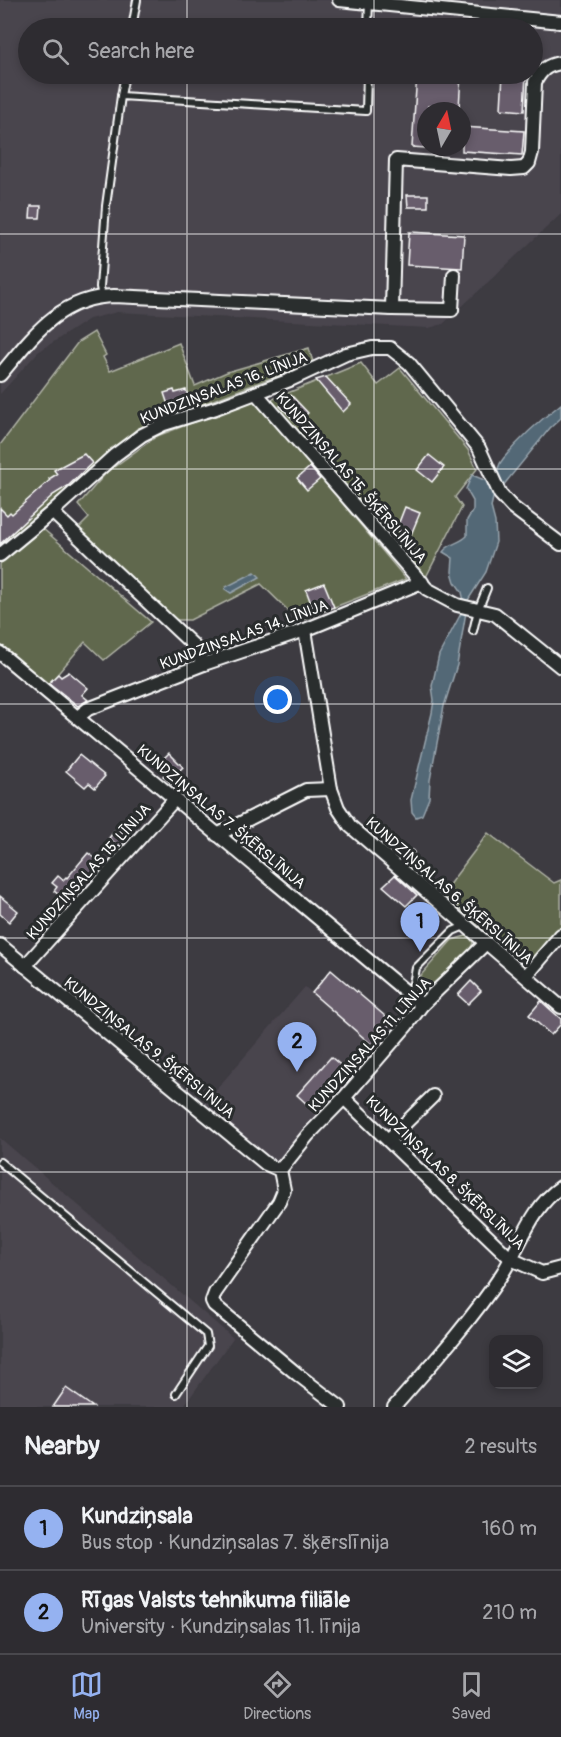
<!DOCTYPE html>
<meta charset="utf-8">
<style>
:root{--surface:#2e2c31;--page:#3a383d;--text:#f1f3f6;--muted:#a7a7ab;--line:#49484d;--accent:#95b2f1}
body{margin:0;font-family:Pangolin,sans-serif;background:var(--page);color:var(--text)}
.controls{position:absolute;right:18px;bottom:18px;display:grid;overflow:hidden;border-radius:12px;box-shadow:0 3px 9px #0003}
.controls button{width:54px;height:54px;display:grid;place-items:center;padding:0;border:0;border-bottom:2px solid var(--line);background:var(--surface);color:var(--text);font:30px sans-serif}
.compass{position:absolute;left:417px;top:102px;width:54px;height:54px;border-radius:50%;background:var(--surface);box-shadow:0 3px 9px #0003;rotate:9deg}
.you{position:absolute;left:278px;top:700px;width:21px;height:21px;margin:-15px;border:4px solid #fff;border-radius:50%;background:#1a73e8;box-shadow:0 0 0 9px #1a73e833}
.badge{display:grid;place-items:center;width:39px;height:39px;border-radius:50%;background:var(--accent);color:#111;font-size:20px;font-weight:700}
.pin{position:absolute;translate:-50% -50px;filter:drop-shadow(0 2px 3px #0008)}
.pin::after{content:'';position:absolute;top:32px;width:21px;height:18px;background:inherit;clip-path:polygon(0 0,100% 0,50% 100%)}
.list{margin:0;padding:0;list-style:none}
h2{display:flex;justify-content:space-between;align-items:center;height:78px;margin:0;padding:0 24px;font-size:26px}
h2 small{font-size:20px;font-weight:400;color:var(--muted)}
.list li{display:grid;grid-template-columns:39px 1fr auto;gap:18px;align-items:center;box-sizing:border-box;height:84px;padding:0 24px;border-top:2px solid var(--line)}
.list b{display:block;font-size:22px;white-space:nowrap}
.list p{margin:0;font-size:20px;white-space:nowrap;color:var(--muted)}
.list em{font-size:20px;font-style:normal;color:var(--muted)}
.icon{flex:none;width:33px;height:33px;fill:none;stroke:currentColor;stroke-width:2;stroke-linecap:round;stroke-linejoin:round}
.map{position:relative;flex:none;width:561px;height:1407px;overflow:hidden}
.search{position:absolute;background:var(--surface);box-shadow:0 3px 9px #0003;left:18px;right:18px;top:18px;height:66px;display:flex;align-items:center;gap:15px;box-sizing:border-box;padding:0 21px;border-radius:33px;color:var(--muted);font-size:22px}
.sheet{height:246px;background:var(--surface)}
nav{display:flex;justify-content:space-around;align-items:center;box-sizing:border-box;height:84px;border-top:2px solid var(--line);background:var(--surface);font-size:16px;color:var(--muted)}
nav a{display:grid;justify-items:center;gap:3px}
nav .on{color:var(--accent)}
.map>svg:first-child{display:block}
.built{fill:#4a454e;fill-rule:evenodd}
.green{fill:#60674e;stroke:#b0b3a6;stroke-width:1.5}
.water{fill:#526776;stroke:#97a4ad;stroke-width:1.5}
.building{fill:#685d6c;stroke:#fff;stroke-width:1.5}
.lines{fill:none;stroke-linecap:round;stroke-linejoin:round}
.lane-casing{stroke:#fff;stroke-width:10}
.street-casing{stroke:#fff;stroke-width:16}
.lane{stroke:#2a2d2e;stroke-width:6}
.street{stroke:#2a2d2e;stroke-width:12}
.grid{fill:none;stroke:#fff;stroke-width:1.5;stroke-opacity:0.55}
.labels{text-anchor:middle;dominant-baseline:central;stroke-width:6;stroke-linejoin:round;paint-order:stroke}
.street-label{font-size:15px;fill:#fff;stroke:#2a2d2e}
</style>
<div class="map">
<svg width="561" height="1407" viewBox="0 0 561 1407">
<rect width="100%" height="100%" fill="#3d3b41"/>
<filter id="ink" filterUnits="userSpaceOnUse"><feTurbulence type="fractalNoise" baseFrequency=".0167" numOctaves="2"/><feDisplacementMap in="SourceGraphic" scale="12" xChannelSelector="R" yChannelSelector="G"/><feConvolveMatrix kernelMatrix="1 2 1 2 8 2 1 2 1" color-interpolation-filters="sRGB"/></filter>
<g filter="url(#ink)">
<g class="built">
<path d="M 0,0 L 561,0 L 561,214 L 443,324 L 429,328 L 117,312 L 89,319 L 38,352 L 0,394 ZM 28,28 L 532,28 L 532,74 L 28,74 ZM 426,111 L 462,111 L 462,147 L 426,147 Z"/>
<path d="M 331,970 L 392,1022 L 383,1032 L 391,1039 L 280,1163 L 271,1163 L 201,1107 L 305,987 L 312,993 Z"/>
<path d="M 0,1138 L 233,1338 L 183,1407 L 0,1407 Z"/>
</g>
<g class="green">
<path d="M 94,332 L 106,355 L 103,357 L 110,371 L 179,343 L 195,386 L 227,372 L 309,348 L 313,362 L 137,429 L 0,547 L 0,445 L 78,342 Z"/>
<path d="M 361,363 L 378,385 L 400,368 L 468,450 L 477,469 L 455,497 L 462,507 L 425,579 L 268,401 Z"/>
<path d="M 255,399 L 406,579 L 299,621 L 261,584 L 190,620 L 171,620 L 76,531 L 89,518 L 78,505 L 107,472 L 157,436 Z"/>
<path d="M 42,528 L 151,622 L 104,660 L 85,642 L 48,685 L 0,645 L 0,564 Z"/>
<path d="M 488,833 L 554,883 L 561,880 L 561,931 L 543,952 L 538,951 L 533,958 L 526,958 L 517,950 L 509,950 L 442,894 Z"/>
<path d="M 466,936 L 469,936 L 473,943 L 467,955 L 429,987 L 423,987 L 420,980 L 421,975 L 452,940 Z"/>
</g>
<g class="water">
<path d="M 561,404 L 561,418 L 550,428 L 493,498 L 491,507 L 495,522 L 496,542 L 486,572 L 468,600 L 457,665 L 444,706 L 430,780 L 429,798 L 422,815 L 416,817 L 412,812 L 411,800 L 432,713 L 434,700 L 432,686 L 439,655 L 465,606 L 462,592 L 455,582 L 452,572 L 453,558 L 443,552 C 449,543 459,544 467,536 L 467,520 L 473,510 L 473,501 L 466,489 L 472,475 L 489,482 C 501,473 495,468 503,459 C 520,438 539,421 561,404 Z"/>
<path d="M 255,572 L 260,577 L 231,593 L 225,589 L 226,587 Z"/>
</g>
<g class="building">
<path d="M 417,74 L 461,74 L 459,108 L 428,106 L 428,111 L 426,111 L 426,148 L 412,147 Z"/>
<path d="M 503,74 L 526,74 L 524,111 L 501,109 Z"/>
<path d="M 462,127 L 524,131 L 522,155 L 462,151 Z"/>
<path d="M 407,195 L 428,195 L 428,207 L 408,207 Z"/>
<path d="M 31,206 L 41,206 L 40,218 L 30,218 Z"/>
<path d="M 409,232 L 464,235 L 462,268 L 407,265 Z"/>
<path d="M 326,377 L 351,404 L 343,412 L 316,380 Z"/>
<path d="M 174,390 L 175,393 L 186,390 L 190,404 L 170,411 L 164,393 Z"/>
<path d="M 291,395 L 308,413 L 297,423 L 280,406 Z"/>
<path d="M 84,454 L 92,463 L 68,486 L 53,495 L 0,544 L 0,508 L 7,515 L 10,512 L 12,514 L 50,480 L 49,479 L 57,474 L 54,470 Z"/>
<path d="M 429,455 L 444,467 L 432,482 L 417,470 Z"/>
<path d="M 310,467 L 320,479 L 307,490 L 297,478 Z"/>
<path d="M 405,507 L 420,513 L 410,537 L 396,530 Z"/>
<path d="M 324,583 L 334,607 L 315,614 L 306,590 Z"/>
<path d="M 69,672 L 88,688 L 82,695 L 88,700 L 78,706 L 49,683 L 58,674 L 61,677 Z"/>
<path d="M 169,753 L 183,767 L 177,773 L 180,775 L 172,784 L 163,776 L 167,772 L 158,764 Z"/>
<path d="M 79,755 L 105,776 L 95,788 L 89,783 L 85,787 L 66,771 Z"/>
<path d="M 117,828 L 128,837 L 120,847 L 109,838 Z"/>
<path d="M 88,853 L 101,863 L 98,867 L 101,869 L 92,880 L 86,876 L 66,900 L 54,891 L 57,887 L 52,883 L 58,876 L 63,880 L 66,877 L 67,878 Z"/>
<path d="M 395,875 L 417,895 L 406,906 L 383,886 Z"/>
<path d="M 0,896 L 18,911 L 9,922 L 0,914 Z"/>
<path d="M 331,970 L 392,1022 L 372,1045 L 312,993 Z"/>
<path d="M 471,981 L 481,991 L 468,1004 L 458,995 Z"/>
<path d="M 541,1001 L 561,1019 L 561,1024 L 551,1035 L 529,1015 Z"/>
<path d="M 331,1057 L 345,1069 L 310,1107 L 297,1095 Z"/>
<path d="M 66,1388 L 93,1407 L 53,1407 Z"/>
</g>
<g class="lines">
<g class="lane-casing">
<g id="lane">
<path d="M 132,28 L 137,0"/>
<path d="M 368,28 L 369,2"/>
<path d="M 121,96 L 125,74"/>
<path d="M 102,297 L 100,287 L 106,206 L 121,96 L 366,111 L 367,74"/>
<path d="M 473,631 L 478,610 L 487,588"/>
<path d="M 398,867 L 410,854"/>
<path d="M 411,994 L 416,968 L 453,931 L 467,925"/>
<path d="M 0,1162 L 206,1334 L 208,1346 L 176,1394"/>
</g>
</g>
<g class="street-casing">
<g id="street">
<path d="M 339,0 L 561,22"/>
<path d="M 392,309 L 396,160 L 511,169 L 524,168 L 529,163 L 532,152 L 535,82 C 541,70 547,65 561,63"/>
<path d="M 0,375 C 32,337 59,297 114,296 L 392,309 L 452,310 L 454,275"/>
<path d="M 256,393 L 427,589 L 457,605 L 495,614 L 561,667"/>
<path d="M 52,512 L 193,645 L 204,664"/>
<path d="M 0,555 L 52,512 L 115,455 L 142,435 L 164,424 L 216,408 L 290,380 L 346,354 L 372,348 L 390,348 L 409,363 L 479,448 L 500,494 L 512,507 L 561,544"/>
<path d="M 305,630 L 331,789 L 338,808 L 350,826 L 561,1007"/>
<path d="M 0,653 L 422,1005"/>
<path d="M 78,717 L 88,709 L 204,664 L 305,630 L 422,582"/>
<path d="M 217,835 L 306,790 L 331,789"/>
<path d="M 0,945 L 266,1164 L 280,1170"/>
<path d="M 25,966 L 175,799"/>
<path d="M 526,976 L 561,935"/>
<path d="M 344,1098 L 511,1259 L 542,1273 L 561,1268"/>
<path d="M 388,1140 L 433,1096"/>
<path d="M 280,1170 L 284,1190 L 279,1202 L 215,1293 L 212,1301 L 214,1305 L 297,1374 L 340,1407"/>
<path d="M 280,1170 L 308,1135 L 344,1098 L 407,1025 L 422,1005 L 486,943"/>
<path d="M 394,1407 C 432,1364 471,1321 502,1274 C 521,1245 531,1207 561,1187"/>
</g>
</g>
<use href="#lane" class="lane"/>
<use href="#street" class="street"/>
</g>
</g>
<path class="grid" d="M 187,0 L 187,28M 374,0 L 374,28M 187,74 L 187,1407M 374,74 L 374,1407M 0,234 L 561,234M 0,469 L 561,469M 0,704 L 561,704M 0,938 L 561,938M 0,1172 L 561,1172"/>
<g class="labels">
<g class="street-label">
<text transform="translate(224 388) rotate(-21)">KUNDZIŅSALAS 16. LĪNIJA</text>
<text transform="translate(351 478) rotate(49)">KUNDZIŅSALAS 15. ŠĶĒRSLĪNIJA</text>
<text transform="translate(244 635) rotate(-20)">KUNDZIŅSALAS 14. LĪNIJA</text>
<text transform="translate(221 817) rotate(40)">KUNDZIŅSALAS 7. ŠĶĒRSLĪNIJA</text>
<text transform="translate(89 872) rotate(-48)">KUNDZIŅSALAS 15. LĪNIJA</text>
<text transform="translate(449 891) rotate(41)">KUNDZIŅSALAS 6. ŠĶĒRSLĪNIJA</text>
<text transform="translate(370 1045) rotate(-48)">KUNDZIŅSALAS 11. LĪNIJA</text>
<text transform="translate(149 1048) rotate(39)">KUNDZIŅSALAS 9. ŠĶĒRSLĪNIJA</text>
<text transform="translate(445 1173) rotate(44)">KUNDZIŅSALAS 8. ŠĶĒRSLĪNIJA</text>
</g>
</g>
</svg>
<div class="controls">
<button><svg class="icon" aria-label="layers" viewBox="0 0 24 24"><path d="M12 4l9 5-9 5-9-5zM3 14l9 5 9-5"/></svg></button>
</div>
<svg class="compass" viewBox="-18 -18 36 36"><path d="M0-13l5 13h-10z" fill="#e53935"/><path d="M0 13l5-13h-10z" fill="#a7a7ab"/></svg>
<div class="you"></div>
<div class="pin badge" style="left:420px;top:952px">1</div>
<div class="pin badge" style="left:297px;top:1072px">2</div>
<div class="search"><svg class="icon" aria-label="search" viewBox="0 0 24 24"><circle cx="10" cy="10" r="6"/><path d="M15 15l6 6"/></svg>Search here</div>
</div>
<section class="sheet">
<h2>Nearby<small>2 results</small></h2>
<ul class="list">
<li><span class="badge">1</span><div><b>Kundziņsala</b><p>Bus stop · Kundziņsalas 7. šķērslīnija</p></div><em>160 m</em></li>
<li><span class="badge">2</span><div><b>Rīgas Valsts tehnikuma filiāle</b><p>University · Kundziņsalas 11. līnija</p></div><em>210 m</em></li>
</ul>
</section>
<nav>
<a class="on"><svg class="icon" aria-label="map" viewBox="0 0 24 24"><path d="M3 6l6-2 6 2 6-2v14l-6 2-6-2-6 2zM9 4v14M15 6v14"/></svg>Map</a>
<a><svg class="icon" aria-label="directions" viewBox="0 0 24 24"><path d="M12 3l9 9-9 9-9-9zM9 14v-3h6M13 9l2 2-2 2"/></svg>Directions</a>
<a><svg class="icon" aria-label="saved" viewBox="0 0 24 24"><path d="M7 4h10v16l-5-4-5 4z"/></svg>Saved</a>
</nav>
